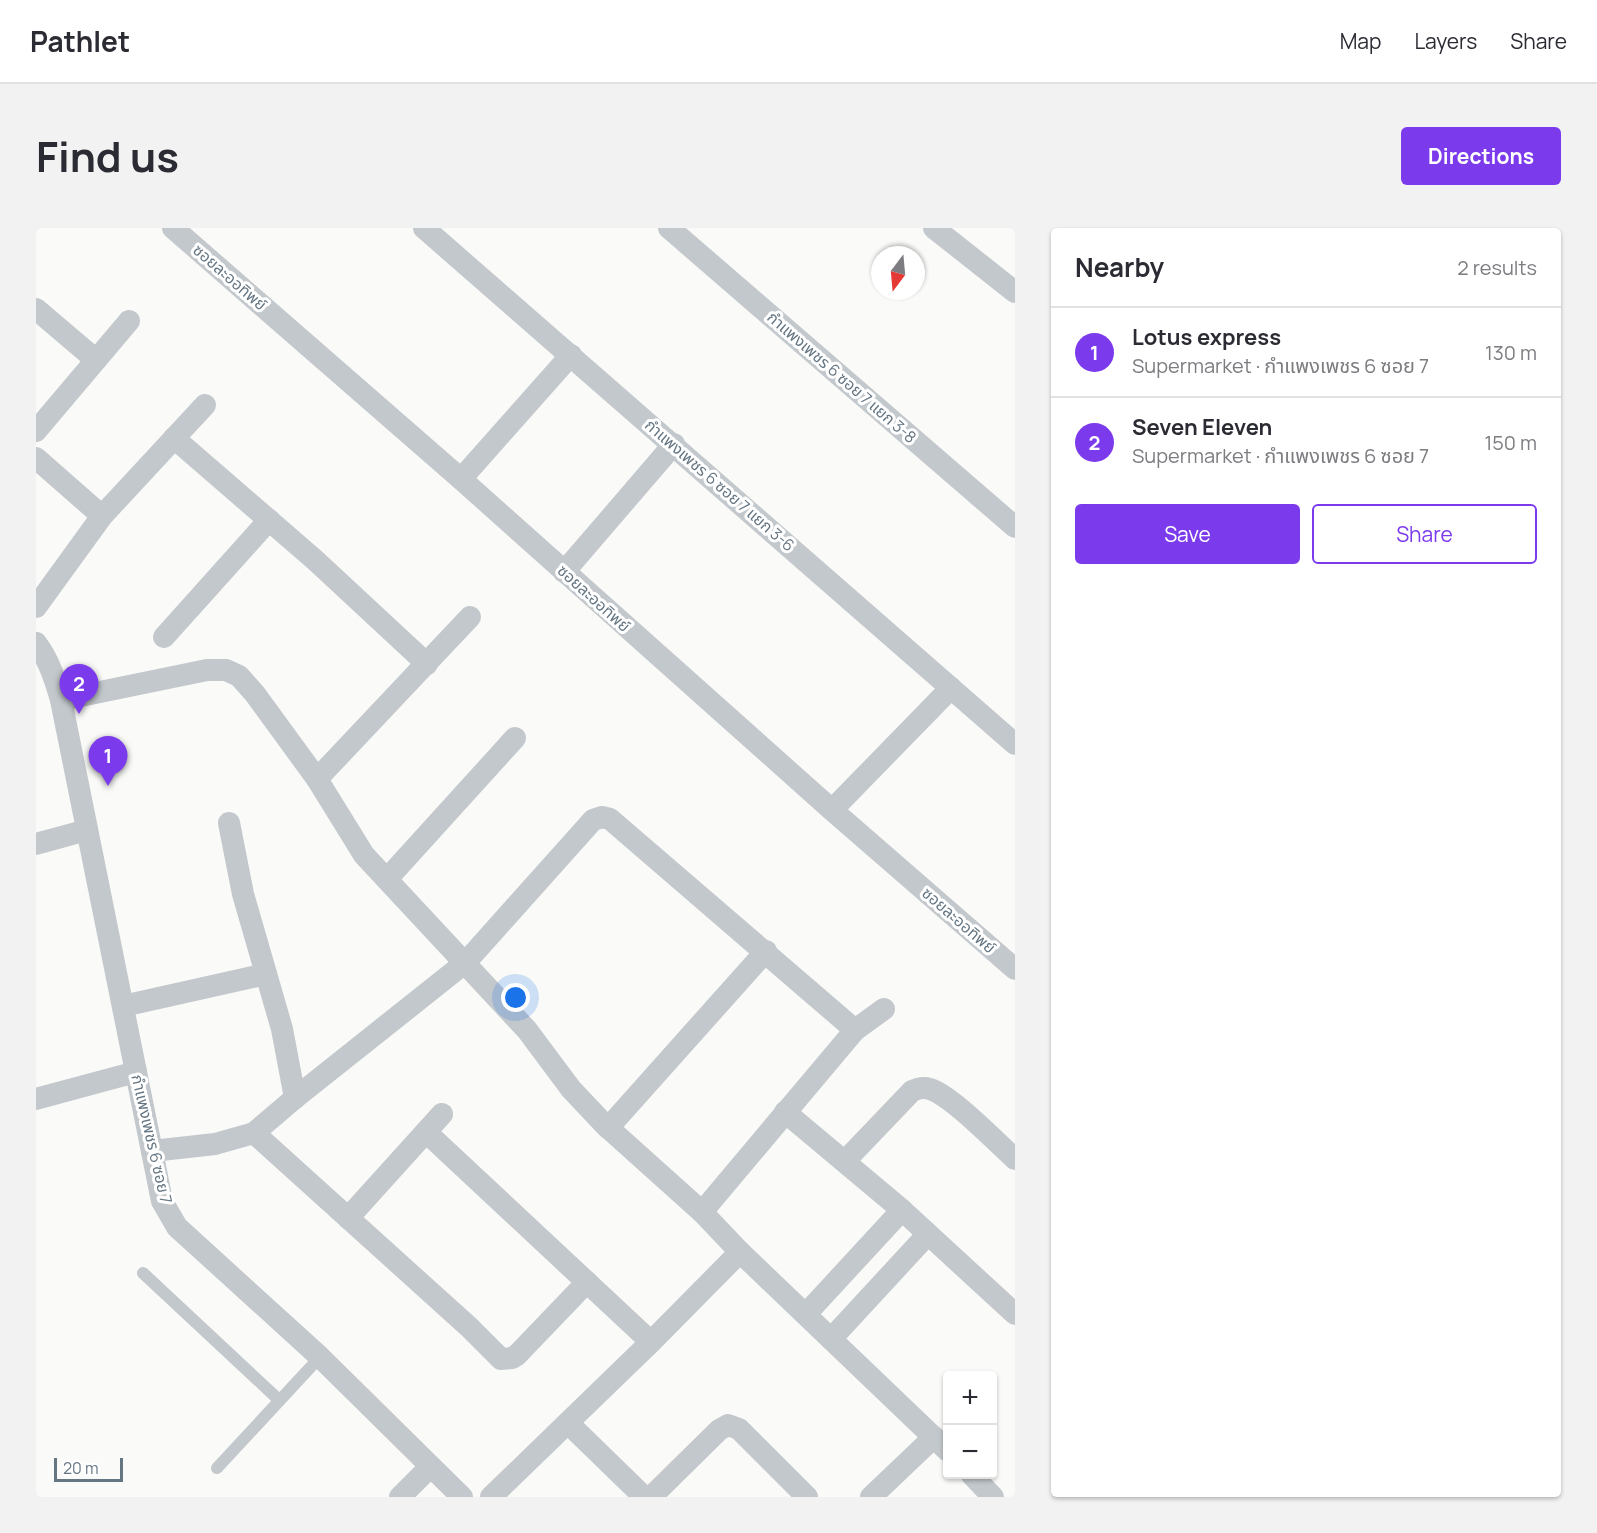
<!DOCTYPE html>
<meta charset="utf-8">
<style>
:root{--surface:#fff;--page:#f2f2f3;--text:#2b2b33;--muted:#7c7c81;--line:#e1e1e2;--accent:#7c3aed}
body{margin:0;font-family:Manrope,"Noto Sans Thai",sans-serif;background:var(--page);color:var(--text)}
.controls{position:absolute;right:18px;bottom:18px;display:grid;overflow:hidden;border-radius:6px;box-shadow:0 2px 4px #0004}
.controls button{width:54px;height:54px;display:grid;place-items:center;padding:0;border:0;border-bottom:2px solid var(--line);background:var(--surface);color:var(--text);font:30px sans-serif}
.compass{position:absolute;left:835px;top:18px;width:54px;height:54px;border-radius:50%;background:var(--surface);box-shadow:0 2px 4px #0004;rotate:196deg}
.scale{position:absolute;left:18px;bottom:15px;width:69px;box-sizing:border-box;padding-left:6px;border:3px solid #657683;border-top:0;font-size:16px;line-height:21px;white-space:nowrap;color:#657683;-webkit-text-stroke:4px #fff;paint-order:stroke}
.you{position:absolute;left:480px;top:770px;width:21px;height:21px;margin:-15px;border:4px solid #fff;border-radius:50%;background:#1a73e8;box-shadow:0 0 0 9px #1a73e833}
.badge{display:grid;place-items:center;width:39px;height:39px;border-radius:50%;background:var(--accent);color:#fff;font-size:20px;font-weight:700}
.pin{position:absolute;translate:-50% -50px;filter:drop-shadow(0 2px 3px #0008)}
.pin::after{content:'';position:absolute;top:32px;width:21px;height:18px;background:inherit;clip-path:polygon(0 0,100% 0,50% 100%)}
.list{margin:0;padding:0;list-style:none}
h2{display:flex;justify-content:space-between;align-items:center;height:78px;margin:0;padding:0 24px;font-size:26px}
h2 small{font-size:20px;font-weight:400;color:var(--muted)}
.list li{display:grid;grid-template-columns:39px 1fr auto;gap:18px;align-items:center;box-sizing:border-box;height:90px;padding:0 24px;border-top:2px solid var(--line)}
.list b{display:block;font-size:22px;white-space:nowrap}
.list p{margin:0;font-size:20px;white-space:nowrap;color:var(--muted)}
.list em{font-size:20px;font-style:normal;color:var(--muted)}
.actions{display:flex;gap:12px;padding:18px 24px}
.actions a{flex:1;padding:14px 0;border:2px solid var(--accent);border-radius:6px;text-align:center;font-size:21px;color:var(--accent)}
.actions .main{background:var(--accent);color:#fff}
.map{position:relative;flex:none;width:979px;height:1269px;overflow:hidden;border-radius:6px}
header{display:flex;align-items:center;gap:36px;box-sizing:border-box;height:84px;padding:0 30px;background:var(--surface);border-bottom:2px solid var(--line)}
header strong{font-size:28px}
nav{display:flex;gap:33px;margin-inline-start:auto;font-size:21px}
.intro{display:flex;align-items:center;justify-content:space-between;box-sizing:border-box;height:144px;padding:0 36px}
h1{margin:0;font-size:42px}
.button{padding:15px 27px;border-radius:6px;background:var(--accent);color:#fff;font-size:21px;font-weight:700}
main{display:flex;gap:36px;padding:0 36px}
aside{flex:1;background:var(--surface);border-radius:6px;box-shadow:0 2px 4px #0004}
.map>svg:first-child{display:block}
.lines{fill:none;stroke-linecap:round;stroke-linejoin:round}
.lane{stroke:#c3c8cc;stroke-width:12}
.street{stroke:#c3c8cc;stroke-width:22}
.labels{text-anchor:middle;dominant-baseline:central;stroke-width:6;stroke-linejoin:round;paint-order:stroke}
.street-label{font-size:16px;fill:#657683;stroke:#fff}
</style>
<header>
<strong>Pathlet</strong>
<nav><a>Map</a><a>Layers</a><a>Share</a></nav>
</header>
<div class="intro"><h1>Find us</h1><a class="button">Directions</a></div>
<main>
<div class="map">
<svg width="979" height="1269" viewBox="0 0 979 1269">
<rect width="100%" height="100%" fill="#fafaf8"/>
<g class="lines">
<g class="lane">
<path d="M 107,1045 L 243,1172"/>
<path d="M 181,1240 L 284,1129"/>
</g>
<g class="street">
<path d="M 137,0 L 425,251 L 796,582 L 979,741"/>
<path d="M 388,0 L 979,516"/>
<path d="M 633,0 L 979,299"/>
<path d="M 898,0 L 979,64"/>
<path d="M 0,81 L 60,132"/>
<path d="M 0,203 L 93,93"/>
<path d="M 138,210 L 279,332 L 391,436"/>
<path d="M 0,230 L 66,288"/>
<path d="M 425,251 L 535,127"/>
<path d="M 528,344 L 638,216"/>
<path d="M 0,379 L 66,288 L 169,177"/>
<path d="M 128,409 L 233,292"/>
<path d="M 0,415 C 13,432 19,451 25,472 L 126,973 L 141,999 L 284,1129 L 426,1269"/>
<path d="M 25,472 L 171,442 L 190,442 L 203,448 L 219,466 L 281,551 L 328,627 L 491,802 L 535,861 L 568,896 L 666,984 L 704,1024 L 912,1223"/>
<path d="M 281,551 L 434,389"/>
<path d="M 796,582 L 915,460"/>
<path d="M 193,595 L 207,666 L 246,801 L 259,870"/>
<path d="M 0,616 L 51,602"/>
<path d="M 351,651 L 479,510"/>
<path d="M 87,778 L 230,746"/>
<path d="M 0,871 L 100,844"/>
<path d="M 749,884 L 866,982 L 979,1086"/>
<path d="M 572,900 L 730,723"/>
<path d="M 390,904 L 615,1114"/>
<path d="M 218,905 L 433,1099 L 465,1131 L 476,1130 L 481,1127 L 551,1054"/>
<path d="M 116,923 L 179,916 L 218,905 L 259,870 L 430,734 L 557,592 L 566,589 L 574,591 L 819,802"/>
<path d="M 809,933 L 876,863 C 883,860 887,859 894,861 C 916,868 960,914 979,931"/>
<path d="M 666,984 L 819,802 L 848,781"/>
<path d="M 312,990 L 406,886"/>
<path d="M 770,1086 L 866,982"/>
<path d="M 795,1111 L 892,1006"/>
<path d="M 532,1195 L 608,1269"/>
<path d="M 935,1246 L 957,1269"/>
<path d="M 364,1269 L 394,1239"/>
<path d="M 455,1269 L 615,1114 L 704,1024"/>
<path d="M 615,1269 L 683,1202 L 692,1197 L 703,1201 L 771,1269"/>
<path d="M 835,1269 L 898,1209"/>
</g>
</g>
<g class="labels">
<g class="street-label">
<text transform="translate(194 49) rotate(41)">ซอยละออทิพย์</text>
<text transform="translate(806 149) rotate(41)">กำแพงเพชร 6 ซอย 7 แยก 3-8</text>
<text transform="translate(684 257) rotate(41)">กำแพงเพชร 6 ซอย 7 แยก 3-6</text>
<text transform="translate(558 370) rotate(42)">ซอยละออทิพย์</text>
<text transform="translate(923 692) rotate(41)">ซอยละออทิพย์</text>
<text transform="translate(116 911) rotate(77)">กำแพงเพชร 6 ซอย 7</text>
</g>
</g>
</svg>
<div class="controls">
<button>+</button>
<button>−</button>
</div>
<svg class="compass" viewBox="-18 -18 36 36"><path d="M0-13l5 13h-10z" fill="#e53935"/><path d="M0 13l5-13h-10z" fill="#7c7c81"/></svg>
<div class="scale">20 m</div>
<div class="you"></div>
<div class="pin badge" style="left:72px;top:558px">1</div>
<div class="pin badge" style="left:43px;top:486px">2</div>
</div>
<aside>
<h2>Nearby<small>2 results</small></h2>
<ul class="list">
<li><span class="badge">1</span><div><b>Lotus express</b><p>Supermarket · กำแพงเพชร 6 ซอย 7</p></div><em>130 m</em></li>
<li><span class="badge">2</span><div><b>Seven Eleven</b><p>Supermarket · กำแพงเพชร 6 ซอย 7</p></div><em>150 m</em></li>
</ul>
<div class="actions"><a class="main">Save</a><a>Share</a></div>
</aside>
</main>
